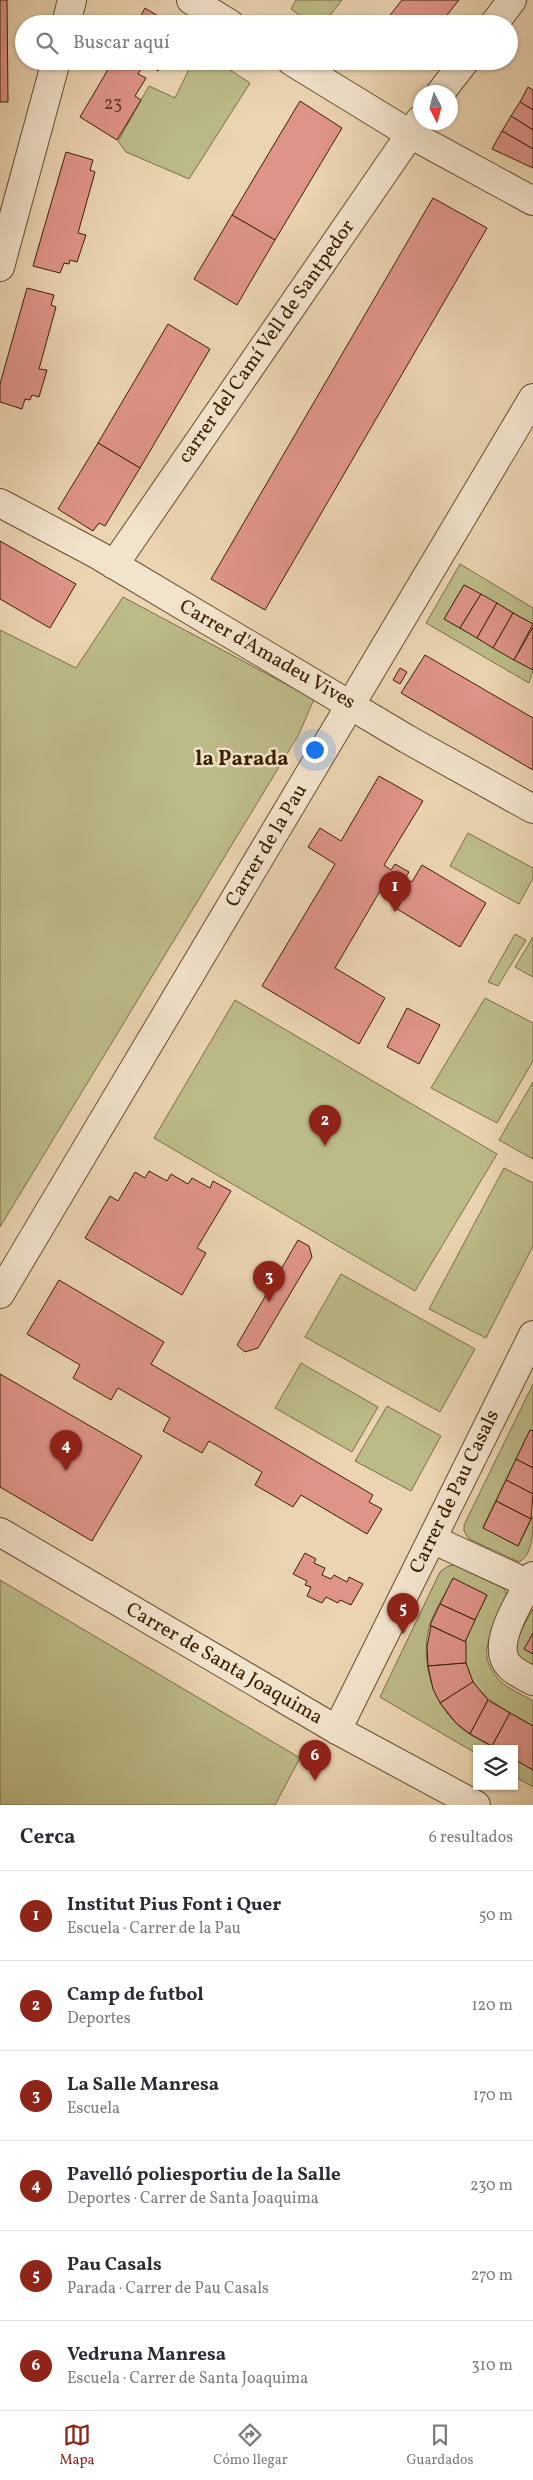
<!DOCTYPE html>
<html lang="es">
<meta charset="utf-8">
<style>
:root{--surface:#fff;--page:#f2f2f3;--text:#2b2b33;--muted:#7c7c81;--line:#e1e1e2;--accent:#8f2418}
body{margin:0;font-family:Vollkorn,serif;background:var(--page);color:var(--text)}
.controls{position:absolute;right:15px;bottom:15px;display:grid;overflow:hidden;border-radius:0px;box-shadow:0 1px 4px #0004}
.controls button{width:45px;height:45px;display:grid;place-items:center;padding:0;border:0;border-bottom:1px solid var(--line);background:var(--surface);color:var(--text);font:25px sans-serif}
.compass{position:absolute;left:413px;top:85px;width:45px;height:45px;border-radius:50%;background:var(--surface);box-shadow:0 1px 4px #0004;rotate:174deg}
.you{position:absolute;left:314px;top:749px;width:18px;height:18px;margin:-12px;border:4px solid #fff;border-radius:50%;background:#1a73e8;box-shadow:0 0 0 8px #1a73e833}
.badge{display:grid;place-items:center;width:32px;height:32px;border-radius:50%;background:var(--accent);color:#fff;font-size:16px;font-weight:700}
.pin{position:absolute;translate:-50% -41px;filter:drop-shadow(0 1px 2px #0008)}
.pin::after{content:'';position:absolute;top:26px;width:18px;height:15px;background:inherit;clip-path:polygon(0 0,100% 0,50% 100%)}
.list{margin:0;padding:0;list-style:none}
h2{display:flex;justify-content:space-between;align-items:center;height:65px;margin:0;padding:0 20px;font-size:21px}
h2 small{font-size:16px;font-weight:400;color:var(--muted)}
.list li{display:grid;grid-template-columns:32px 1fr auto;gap:15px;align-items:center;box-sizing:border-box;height:90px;padding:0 20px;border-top:1px solid var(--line)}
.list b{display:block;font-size:19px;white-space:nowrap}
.list p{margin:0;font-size:16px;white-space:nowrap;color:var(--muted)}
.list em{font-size:16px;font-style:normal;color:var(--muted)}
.icon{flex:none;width:28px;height:28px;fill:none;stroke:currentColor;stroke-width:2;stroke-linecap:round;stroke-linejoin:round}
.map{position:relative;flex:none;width:533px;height:1805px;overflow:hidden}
.search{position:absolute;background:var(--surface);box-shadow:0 1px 4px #0004;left:15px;right:15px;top:15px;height:55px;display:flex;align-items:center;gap:12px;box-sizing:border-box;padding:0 18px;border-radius:28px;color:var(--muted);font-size:19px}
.sheet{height:605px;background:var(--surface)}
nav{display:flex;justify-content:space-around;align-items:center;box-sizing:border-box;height:70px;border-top:1px solid var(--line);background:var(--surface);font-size:14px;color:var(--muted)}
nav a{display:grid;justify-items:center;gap:2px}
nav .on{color:var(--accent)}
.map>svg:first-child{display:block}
.green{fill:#bcbb88;stroke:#7b6e45}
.building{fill:#df9489;stroke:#3a2002}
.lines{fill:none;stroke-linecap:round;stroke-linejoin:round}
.minor-casing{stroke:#664d2e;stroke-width:30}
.minor{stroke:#f2e3cc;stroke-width:28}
.labels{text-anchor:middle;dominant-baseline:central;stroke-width:5;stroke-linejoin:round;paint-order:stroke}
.number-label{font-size:18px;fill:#633d24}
.street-label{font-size:20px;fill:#3a2002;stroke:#f2e3cc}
.neighbourhood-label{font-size:21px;font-weight:bold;fill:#3a2002;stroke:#f2e3cc}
</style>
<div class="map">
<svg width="533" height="1805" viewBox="0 0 533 1805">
<rect width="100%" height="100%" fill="#ebd4b1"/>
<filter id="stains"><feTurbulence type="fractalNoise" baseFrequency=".004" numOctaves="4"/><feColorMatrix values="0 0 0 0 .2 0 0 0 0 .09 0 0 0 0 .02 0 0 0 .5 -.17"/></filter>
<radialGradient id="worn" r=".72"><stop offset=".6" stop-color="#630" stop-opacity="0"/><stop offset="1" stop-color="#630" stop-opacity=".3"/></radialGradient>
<g class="green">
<path d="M 296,0 L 342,0 L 323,24 L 312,24 L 291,9 Z"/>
<path d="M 193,61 L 232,61 L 227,68 L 250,83 L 189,179 L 126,152 L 118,141 L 149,86 L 175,98 Z"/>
<path d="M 460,564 L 533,608 L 533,624 L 464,585 L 444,619 L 533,670 L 529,683 L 426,623 Z"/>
<path d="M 123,597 L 314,699 L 299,734 L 0,1227 L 0,630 L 76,668 Z"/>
<path d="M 468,833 L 533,868 L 533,878 L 519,904 L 450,866 Z"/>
<path d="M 515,934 L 526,940 L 498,986 L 488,982 Z"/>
<path d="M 533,937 L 533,977 L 515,967 Z"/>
<path d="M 485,998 L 533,1023 L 533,1061 L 497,1123 L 431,1088 Z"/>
<path d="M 235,1000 L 497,1154 L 415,1291 L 154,1138 Z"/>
<path d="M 533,1082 L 533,1159 L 499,1140 Z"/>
<path d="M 504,1168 L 533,1183 L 533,1246 L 486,1338 L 429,1309 Z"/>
<path d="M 341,1274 L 475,1349 L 440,1412 L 305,1337 Z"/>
<path d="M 301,1363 L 378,1407 L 352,1452 L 275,1408 Z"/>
<path d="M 533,1384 L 533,1431 L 530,1430 L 483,1527 L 518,1546 L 533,1516 C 533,1532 533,1555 519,1562 L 469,1539 L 464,1531 L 464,1525 Z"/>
<path d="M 387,1406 L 441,1436 L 411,1491 L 355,1461 Z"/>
<path d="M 455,1565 L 503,1587 C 522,1613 461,1640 500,1681 C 509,1689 523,1695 533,1701 L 533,1726 C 499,1706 456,1688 466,1640 C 469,1625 481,1609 487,1595 L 453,1579 C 446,1593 435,1609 430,1624 C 419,1662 433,1707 465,1731 C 475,1738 486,1743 496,1749 L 477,1749 L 477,1754 L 380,1697 L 440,1572 L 448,1566 Z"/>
<path d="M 0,1580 L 300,1758 L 275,1805 L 0,1805 Z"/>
<path d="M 533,1609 L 533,1668 C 529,1665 523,1662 520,1658 C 509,1646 527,1621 533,1609 Z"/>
<path d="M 514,1759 L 533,1770 L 533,1787 L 514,1776 Z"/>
</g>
<g class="building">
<path d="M 0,0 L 7,0 L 8,102 L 0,102 Z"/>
<path d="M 402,0 L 459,0 L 440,24 L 383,24 Z"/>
<path d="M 145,8 L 163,19 L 170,24 L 136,24 Z"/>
<path d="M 113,61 L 164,61 L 158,71 L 145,63 L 138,74 L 146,78 L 135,96 L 141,100 L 117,140 L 80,117 Z"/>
<path d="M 528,87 L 533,90 L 533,110 L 520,102 Z"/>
<path d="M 300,101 L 342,128 L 275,240 L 232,215 Z"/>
<path d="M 520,102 L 533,110 L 533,130 L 511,116 Z"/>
<path d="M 511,116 L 533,130 L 533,149 L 502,131 Z"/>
<path d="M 502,131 L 533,149 L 533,168 L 492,149 Z"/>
<path d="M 66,152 L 93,160 L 90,170 L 95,172 L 78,233 L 86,235 L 77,262 L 70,260 L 69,264 L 64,263 L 60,273 L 33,266 Z"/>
<path d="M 433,198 L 487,228 L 265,610 L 211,579 Z"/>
<path d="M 232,215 L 275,240 L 237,305 L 194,279 Z"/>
<path d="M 27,288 L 54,295 L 51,305 L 56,307 L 39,369 L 47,370 L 39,397 L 32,395 L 30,400 L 25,399 L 22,409 L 0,402 L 0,384 Z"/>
<path d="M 168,324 L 210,349 L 140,468 L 98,443 Z"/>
<path d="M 98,443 L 140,468 L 105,526 L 99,523 L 93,531 L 58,509 Z"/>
<path d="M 0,541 L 76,584 L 50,628 L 0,599 Z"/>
<path d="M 464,585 L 481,594 L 460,628 L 444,619 Z"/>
<path d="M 481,594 L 497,603 L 477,638 L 460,628 Z"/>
<path d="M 497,603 L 513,613 L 493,648 L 477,638 Z"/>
<path d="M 513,613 L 533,624 L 514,660 L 493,648 Z"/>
<path d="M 533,627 L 533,670 L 514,660 Z"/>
<path d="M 425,655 L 533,718 L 533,770 L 401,693 Z"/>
<path d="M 400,668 L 407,672 L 400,684 L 393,680 Z"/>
<path d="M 379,776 L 423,801 L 384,865 L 391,870 L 395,864 L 409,872 L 405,879 L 412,882 L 422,865 L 486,903 L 460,947 L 397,909 L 401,902 L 380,891 L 335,968 L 385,998 L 359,1044 L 262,986 L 335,864 L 308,847 L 320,828 L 341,841 Z"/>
<path d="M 407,1008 L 440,1025 L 419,1064 L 387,1047 Z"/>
<path d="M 149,1171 L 167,1181 L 171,1174 L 188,1184 L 192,1178 L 210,1188 L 213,1181 L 231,1191 L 197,1248 L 206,1253 L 182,1295 L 85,1238 L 110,1196 L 118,1201 L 135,1172 L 145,1178 Z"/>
<path d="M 298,1240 L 309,1246 L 312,1257 L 258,1348 L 245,1352 L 237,1345 Z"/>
<path d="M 59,1280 L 164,1342 L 151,1364 L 373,1495 L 369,1502 L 382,1509 L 367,1534 L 301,1495 L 293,1507 L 255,1485 L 262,1472 L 209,1441 L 202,1453 L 163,1431 L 170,1418 L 118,1388 L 111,1400 L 73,1378 L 80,1365 L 27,1334 Z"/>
<path d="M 0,1374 L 142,1456 L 92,1541 L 0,1487 Z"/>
<path d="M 530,1430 L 533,1431 L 533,1468 L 516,1459 Z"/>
<path d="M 516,1459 L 533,1468 L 533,1494 L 506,1480 Z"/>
<path d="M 506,1480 L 533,1494 L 531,1519 L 496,1501 Z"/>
<path d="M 496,1501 L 531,1519 L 518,1546 L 483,1528 Z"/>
<path d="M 305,1553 L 316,1559 L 314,1563 L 325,1568 L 322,1575 L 331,1579 L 334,1575 L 347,1582 L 349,1577 L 363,1584 L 351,1605 L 340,1600 L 338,1603 L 326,1597 L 322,1603 L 307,1596 L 311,1587 L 305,1585 L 307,1581 L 293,1574 Z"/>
<path d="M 453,1578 L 487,1595 L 475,1620 L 440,1604 Z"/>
<path d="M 440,1604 L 475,1620 L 465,1642 L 430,1625 Z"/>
<path d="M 431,1626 L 466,1642 L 466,1663 L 428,1666 L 427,1647 Z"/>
<path d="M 533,1633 L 533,1654 L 524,1649 Z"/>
<path d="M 466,1663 L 473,1682 L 440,1703 L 433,1689 L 428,1666 Z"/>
<path d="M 473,1682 L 488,1700 L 470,1734 L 456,1723 L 440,1703 Z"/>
<path d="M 488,1700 L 510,1713 L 492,1746 L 470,1734 Z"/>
<path d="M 510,1713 L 533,1726 L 533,1770 L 514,1759 L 514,1749 L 496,1749 L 492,1746 Z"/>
</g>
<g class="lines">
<g class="minor-casing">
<g id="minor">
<path d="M 191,0 L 230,24"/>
<path d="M 66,24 L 72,0"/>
<path d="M 494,24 L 512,0"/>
<path d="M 291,61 L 410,134 L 533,201"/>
<path d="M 441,92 L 465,61"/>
<path d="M 0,267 L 56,61"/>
<path d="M 0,503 L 98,555 L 407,739 L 533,809"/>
<path d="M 114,565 L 420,120"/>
<path d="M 0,1294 L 533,398"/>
<path d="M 0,1532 L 337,1730 L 476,1805"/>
<path d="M 432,1539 L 529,1584"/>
<path d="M 533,1576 C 522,1598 488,1646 510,1667 C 516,1673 526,1677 533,1681"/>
<path d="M 337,1730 L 533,1335"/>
</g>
</g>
<use href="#minor" class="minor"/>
</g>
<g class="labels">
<g class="number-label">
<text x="113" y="104">23</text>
</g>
<g class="street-label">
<text transform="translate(267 342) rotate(-55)">carrer del Camí Vell de Santpedor</text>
<text transform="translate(267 655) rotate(30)">Carrer d'Amadeu Vives</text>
<text transform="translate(267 846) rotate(-59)">Carrer de la Pau</text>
<text transform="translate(455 1492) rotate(-64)">Carrer de Pau Casals</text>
<text transform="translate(224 1664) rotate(30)">Carrer de Santa Joaquima</text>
</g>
<g class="neighbourhood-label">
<text x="242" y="759">la Parada</text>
</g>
</g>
<rect width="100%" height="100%" filter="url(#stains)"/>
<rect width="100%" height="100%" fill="url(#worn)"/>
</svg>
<div class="controls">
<button><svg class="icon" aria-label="layers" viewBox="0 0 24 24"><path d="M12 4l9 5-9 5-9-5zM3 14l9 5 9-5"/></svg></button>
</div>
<svg class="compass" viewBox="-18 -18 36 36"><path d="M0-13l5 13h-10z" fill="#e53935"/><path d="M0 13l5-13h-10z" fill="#7c7c81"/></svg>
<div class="you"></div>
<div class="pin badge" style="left:395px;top:912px">1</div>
<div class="pin badge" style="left:325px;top:1146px">2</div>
<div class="pin badge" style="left:269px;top:1302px">3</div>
<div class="pin badge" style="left:66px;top:1471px">4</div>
<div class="pin badge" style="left:403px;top:1634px">5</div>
<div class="pin badge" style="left:315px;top:1781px">6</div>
<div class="search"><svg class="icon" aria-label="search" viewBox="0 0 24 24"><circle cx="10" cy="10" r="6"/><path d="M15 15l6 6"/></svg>Buscar aquí</div>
</div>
<section class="sheet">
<h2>Cerca<small>6 resultados</small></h2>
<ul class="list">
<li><span class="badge">1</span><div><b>Institut Pius Font i Quer</b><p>Escuela · Carrer de la Pau</p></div><em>50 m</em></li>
<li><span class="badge">2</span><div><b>Camp de futbol</b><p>Deportes</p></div><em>120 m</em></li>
<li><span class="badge">3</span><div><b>La Salle Manresa</b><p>Escuela</p></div><em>170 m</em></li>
<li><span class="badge">4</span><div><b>Pavelló poliesportiu de la Salle</b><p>Deportes · Carrer de Santa Joaquima</p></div><em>230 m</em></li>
<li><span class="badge">5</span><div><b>Pau Casals</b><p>Parada · Carrer de Pau Casals</p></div><em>270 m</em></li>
<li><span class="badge">6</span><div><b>Vedruna Manresa</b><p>Escuela · Carrer de Santa Joaquima</p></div><em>310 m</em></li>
</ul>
</section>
<nav>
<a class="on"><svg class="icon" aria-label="map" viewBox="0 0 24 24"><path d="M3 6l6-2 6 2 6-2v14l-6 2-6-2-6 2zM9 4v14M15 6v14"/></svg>Mapa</a>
<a><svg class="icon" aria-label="directions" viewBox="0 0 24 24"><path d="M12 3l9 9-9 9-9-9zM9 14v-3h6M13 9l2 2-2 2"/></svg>Cómo llegar</a>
<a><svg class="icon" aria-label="saved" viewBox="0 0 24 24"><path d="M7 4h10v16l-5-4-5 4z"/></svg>Guardados</a>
</nav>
